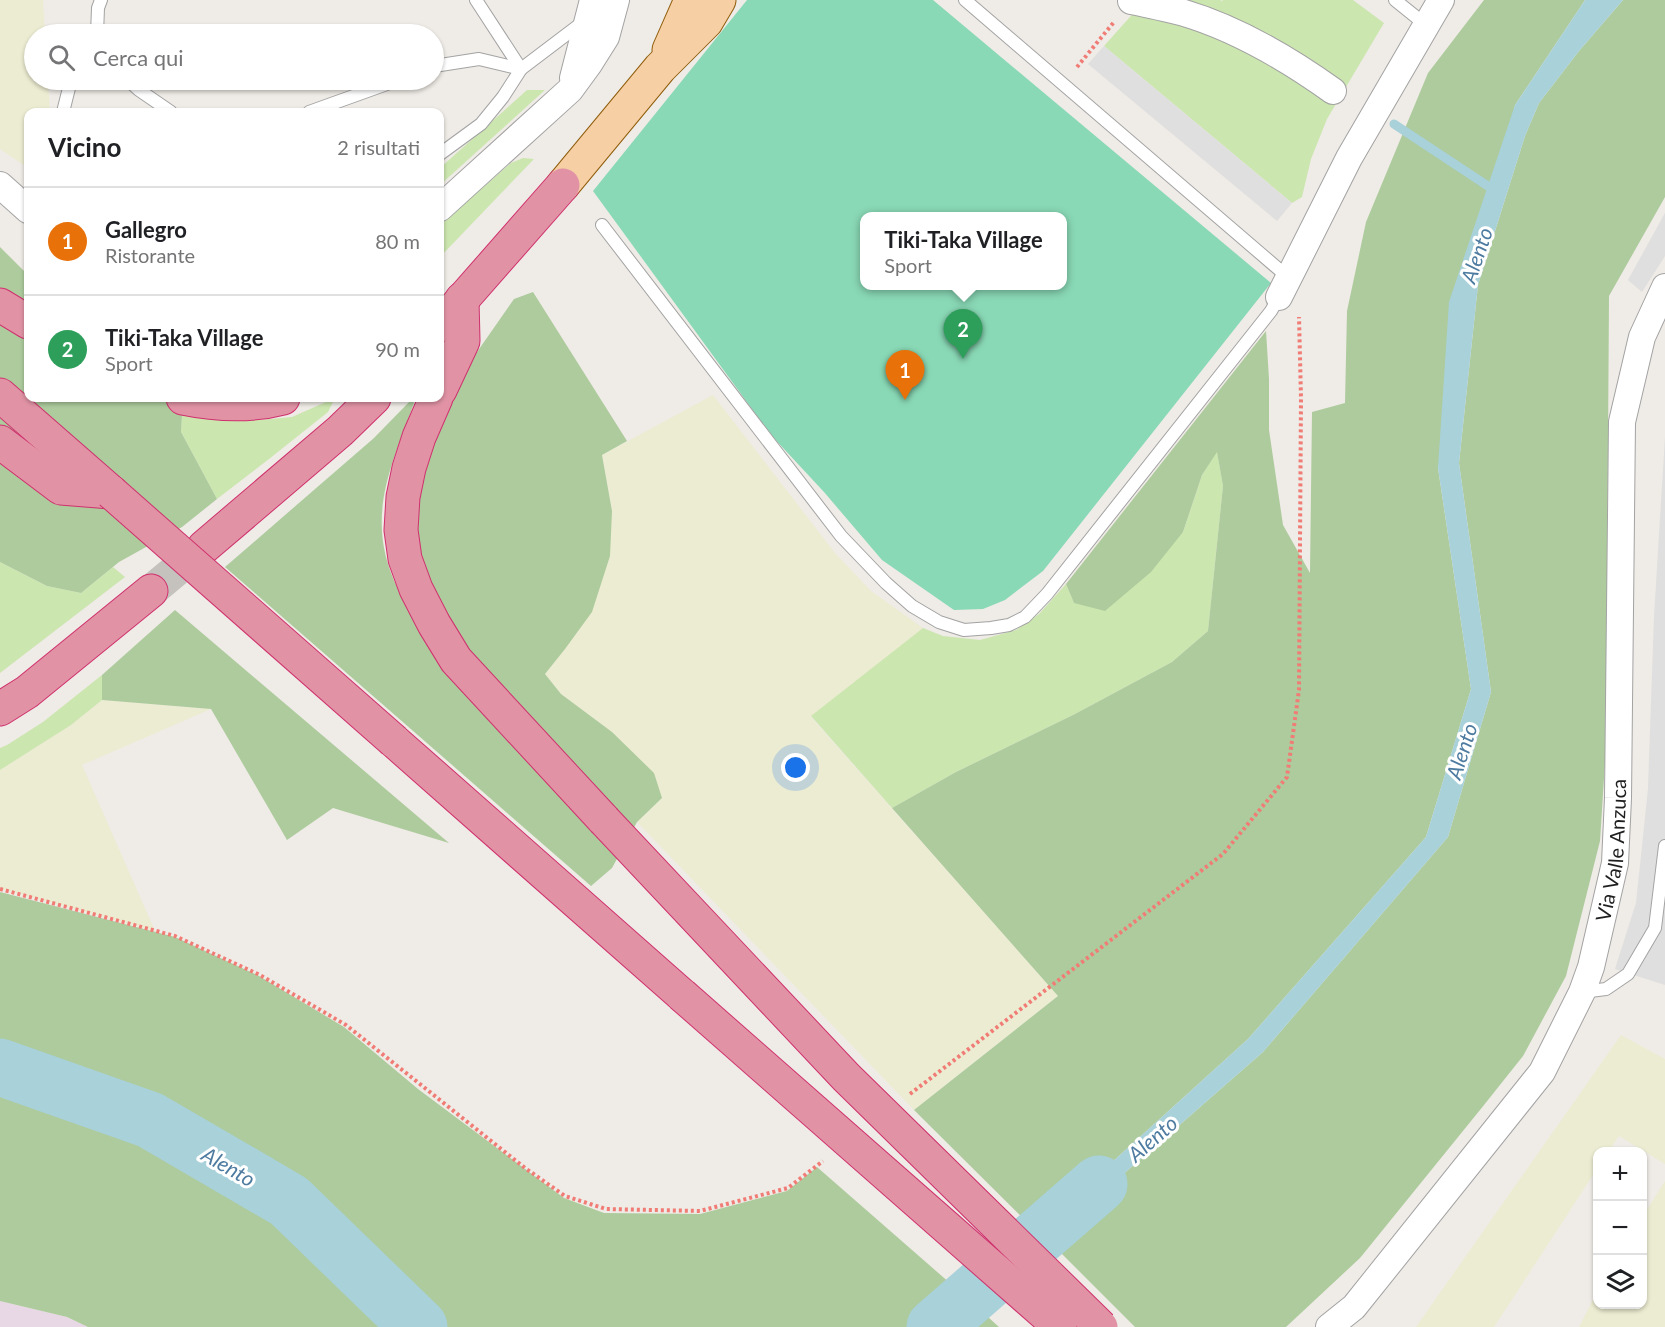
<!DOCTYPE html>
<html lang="it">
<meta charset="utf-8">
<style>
:root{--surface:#fff;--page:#f6f6f6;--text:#202124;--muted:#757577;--line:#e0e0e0;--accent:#0f766e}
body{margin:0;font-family:Lato,sans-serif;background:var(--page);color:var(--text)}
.controls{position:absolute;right:18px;bottom:18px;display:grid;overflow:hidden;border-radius:12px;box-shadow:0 2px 4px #0004}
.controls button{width:54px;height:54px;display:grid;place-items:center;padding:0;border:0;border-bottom:2px solid var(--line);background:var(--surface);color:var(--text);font:30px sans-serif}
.you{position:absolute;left:796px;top:768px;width:21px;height:21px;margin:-15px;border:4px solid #fff;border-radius:50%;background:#1a73e8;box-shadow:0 0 0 9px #1a73e833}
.badge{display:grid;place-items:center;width:39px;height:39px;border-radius:50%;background:var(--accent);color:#fff;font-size:20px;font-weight:700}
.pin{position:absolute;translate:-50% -50px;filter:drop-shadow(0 2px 3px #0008)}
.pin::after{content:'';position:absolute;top:32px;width:21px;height:18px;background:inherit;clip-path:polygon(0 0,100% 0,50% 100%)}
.popup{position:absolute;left:860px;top:212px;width:207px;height:78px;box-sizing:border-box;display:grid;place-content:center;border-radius:12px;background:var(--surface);filter:drop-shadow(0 2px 4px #0005);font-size:20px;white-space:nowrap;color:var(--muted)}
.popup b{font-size:22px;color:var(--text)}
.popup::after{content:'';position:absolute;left:50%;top:100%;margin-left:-12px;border:12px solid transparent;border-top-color:var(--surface)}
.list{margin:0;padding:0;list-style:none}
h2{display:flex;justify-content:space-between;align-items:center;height:78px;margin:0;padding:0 24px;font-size:26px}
h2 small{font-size:20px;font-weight:400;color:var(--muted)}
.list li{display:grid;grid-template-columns:39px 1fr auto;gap:18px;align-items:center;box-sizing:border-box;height:108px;padding:0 24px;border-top:2px solid var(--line)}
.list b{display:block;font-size:22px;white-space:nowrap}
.list p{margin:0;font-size:20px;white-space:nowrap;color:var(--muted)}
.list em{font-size:20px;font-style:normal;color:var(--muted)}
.icon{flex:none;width:33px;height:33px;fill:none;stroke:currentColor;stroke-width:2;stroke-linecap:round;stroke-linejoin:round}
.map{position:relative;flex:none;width:1665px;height:1327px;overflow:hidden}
.search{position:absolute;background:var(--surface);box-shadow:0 2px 4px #0004;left:24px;top:24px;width:420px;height:66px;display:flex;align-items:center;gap:15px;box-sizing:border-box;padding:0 21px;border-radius:33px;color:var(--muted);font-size:22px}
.panel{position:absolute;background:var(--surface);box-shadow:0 2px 4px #0004;left:24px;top:108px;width:420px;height:294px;border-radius:12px}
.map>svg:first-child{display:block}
.industrial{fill:#e8d8e5}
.farmland{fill:#ececd2}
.grass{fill:#cce6af}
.forest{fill:#adcb9d}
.pitch{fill:#89d9b6;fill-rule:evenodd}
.parking{fill:#dfdfdf}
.water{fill:#a9d1da}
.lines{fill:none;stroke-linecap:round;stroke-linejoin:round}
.stream{stroke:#a9d1da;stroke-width:9}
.river{stroke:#a9d1da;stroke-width:57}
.highway-tunnel{stroke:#c5c2be;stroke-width:33;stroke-dasharray:33 16;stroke-linecap:butt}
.lane-casing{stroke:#a3a3a3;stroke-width:14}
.street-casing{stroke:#a3a3a3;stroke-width:28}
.primary-casing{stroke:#8f5d0a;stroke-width:35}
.highway-casing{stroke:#cf316e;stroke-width:35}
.path{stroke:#f07c75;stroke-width:4;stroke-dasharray:3 3;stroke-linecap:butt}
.lane{stroke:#fff;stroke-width:12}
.street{stroke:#fff;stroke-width:26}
.primary{stroke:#f6cfa4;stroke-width:33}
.highway{stroke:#e193a5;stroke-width:33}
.highway-bridge-casing{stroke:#cf316e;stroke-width:35;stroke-linecap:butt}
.highway-bridge{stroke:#e193a5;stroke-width:33}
.labels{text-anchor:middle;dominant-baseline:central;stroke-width:6;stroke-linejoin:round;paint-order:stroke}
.street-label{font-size:20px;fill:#1f1f1f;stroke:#fff}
.water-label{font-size:21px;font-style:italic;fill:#4e7ba0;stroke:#fff}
</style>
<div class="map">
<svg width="1665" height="1327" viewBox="0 0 1665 1327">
<rect width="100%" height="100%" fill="#efebe6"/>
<path class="industrial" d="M 0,1301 L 67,1317 L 88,1327 L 0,1327 Z"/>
<g class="farmland">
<path d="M 0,0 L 43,0 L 45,34 L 34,34 L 34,80 L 48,80 L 50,112 L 28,112 L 28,168 L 0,149 Z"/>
<path d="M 713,395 L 835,553 L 871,591 L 923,628 L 811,717 L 1058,996 L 914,1110 L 637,822 L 662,798 L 612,732 L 561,694 L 545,674 L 565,649 L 612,511 L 602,455 Z"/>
<path d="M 102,700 L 211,709 L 82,765 L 155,931 L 0,889 L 0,770 L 71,725 Z"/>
<path d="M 1621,1035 L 1665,1059 L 1665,1164 L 1619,1136 L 1609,1151 L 1598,1152 L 1597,1169 L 1494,1327 L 1416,1327 Z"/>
<path d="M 1665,1181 L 1665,1327 L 1579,1327 L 1597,1292 L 1598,1304 L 1642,1304 L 1643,1216 Z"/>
</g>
<g class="grass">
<path d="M 1145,0 L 1220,0 L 1222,1 L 1223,0 L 1353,0 L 1384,23 L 1327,119 L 1311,159 L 1302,197 L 1292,203 L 1104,46 Z"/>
<path d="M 527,90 L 545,90 L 440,185 L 440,168 Z"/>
<path d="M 523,158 L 534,159 L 440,257 L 440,225 L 511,163 Z"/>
<path d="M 335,398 L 328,412 L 269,459 L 217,499 L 181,432 L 182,414 L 260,420 L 292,417 Z"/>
<path d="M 1217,451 L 1223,486 L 1208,631 L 1172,662 L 1075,714 L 956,772 L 892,808 L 811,716 L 923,628 L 943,636 L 980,640 L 1016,630 L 1039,614 L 1066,584 L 1074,603 L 1183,532 L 1202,475 Z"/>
<path d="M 0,562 L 47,586 L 81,593 L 113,567 L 125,577 L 0,673 Z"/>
<path d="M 102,675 L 102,700 L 71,725 L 0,770 L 0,748 L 7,745 L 43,722 Z"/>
</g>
<g class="forest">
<path d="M 1484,0 L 1585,0 L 1515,105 L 1438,468 L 1471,689 L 1426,837 L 1248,1039 L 1036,1231 L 914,1110 L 1058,996 L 892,808 L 956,772 L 1075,714 L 1172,662 L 1208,631 L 1223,486 L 1217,452 L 1202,475 L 1183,532 L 1151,572 L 1105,611 L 1074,603 L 1066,584 L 1266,331 L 1269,379 L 1269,430 L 1283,525 L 1310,573 L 1312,412 L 1345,403 L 1347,311 L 1366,222 L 1428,73 Z"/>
<path d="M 1623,0 L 1665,0 L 1665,197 L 1609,296 L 1606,747 L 1600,841 L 1566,976 L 1523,1056 L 1484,1105 L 1360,1258 L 1286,1327 L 1135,1327 L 1048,1240 L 1263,1052 L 1448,837 L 1491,692 L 1459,463 L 1478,285 L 1525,136 L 1539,103 L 1579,51 Z"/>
<path d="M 0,247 L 28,275 L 28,398 L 183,398 L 181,432 L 217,499 L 182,527 L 119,562 L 81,593 L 47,586 L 0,562 Z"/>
<path d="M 533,292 L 627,441 L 602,455 L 612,511 L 610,556 L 592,612 L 565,649 L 545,674 L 561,694 L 612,732 L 654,773 L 662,798 L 637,822 L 612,868 L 591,886 L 225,567 L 374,438 L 412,399 L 414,403 C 390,469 364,520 398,589 C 406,606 419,623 430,639 L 424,579 L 416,539 L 421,465 L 454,385 L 514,299 Z"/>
<path d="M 175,610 L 449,843 L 333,808 L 287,840 L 211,709 L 102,700 L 102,675 Z"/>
<path d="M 0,892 L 175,937 L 259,976 L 344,1027 L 418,1089 L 564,1198 L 604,1213 L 700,1214 L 787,1191 L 817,1167 L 967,1298 L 933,1327 L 422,1327 L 291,1200 L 151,1119 L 0,1066 Z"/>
<path d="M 0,1068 L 150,1121 L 290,1202 L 418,1327 L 88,1327 L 67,1317 L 0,1301 Z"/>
<path d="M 968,1299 L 999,1327 L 937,1327 Z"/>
</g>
<path class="pitch" d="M 747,0 L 933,0 L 1271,283 L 1043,571 L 1005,600 L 983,609 L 954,610 L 882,560 L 824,492 L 771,435 L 593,191 ZM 864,216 L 1062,216 L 1062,286 L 864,286 Z"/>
<g class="parking">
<path d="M 1104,46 L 1292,203 L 1277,221 L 1088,64 Z"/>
<path d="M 1665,213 L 1665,256 L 1642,292 L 1628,280 Z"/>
<path d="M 1665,437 L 1665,985 L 1615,969 L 1636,903 L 1648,789 L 1654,617 Z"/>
</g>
<path class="water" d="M 1585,0 L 1623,0 L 1579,51 L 1539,103 L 1525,136 L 1478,285 L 1459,463 L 1491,692 L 1448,837 L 1263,1052 L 1048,1240 L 1036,1231 L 1248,1039 L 1426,837 L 1471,689 L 1438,468 L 1449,302 L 1515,105 Z"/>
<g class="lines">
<path class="stream" d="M 1394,124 L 1497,192"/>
<g class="river">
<path d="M 0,1067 L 150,1120 L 289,1201 L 419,1327"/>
<path d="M 935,1327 L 1099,1184"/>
</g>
<path class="highway-tunnel" d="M 151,591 L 204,547"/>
<g class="lane-casing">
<g id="lane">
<path d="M 476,0 L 521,69"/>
<path d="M 965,0 L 1289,278"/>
<path d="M 1395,0 L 1426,25"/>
<path d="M 97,34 L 98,8 L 101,0"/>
<path d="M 434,66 L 479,59 L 521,69"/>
<path d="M 128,80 L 139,90 L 171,112"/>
<path d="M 63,112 L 71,80"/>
<path d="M 309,112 L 398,80"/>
<path d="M 440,154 L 481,124 L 503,97 L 521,69 L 583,22"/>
<path d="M 602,225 L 841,536 L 886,583 L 912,606 L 939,622 L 964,630 L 991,628 L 1009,625 L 1025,617 L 1047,594 L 1271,311 L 1279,297"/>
<path d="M 1582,992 L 1606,989 L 1628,974 L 1655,928 L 1665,846"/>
</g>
</g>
<g class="street-casing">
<g id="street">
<path d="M 1131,1 C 1147,4 1164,8 1181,12 C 1236,28 1287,58 1333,91"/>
<path d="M 573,78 L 593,0"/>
<path d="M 0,185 L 28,210"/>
<path d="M 440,208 L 570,90 L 589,64 L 606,37 L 616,0"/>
<path d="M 1279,297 L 1349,158 L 1441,0"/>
<path id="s1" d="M 1329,1327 L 1354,1307 L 1542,1072 L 1582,992 L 1591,967 L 1615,863 L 1618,798 L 1622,422 L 1642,337 L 1665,287"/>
</g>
</g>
<g class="primary-casing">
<g id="primary">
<path d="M 669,50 L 691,0"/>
<path d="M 563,185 L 660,68 L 706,22 L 719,0"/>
</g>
</g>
<g class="highway-casing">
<g id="highway">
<path d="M 0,305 L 28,322"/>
<path d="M 440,325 L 563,185"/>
<path d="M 440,390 L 463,341 L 462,299"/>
<path d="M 0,395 L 111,492"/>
<path d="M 183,398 C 217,405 249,407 283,398"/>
<path d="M 436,398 L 419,437 L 409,468 L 403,497 L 401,530 L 405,559 L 416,589 L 434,624 L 456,660 L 604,820"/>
<path d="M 0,442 L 61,488 L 111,492"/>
<path d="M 204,547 L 340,431 L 374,398"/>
<path d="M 0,709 L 27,692 L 151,591"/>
<path d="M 394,741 L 682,995"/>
</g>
</g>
<g class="path">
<path d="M 1077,67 L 1114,22"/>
<path d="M 0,889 L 175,936 L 260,975 L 346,1025 L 525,1168 L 565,1196 L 606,1209 L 700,1211 L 788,1188 L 823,1161"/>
<path d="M 910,1094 L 1223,854 L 1287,777 L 1299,690 L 1301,398 L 1299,317"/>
</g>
<use href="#lane" class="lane"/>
<use href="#street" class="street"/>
<use href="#primary" class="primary"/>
<use href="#highway" class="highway"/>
<g class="highway-bridge-casing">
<g id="highway-bridge">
<path d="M 111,492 L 394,741"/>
<path d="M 604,820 L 846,1077 L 1101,1327"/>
<path d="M 682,995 L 1060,1327"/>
</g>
</g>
<use href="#highway-bridge" class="highway-bridge"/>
</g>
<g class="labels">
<g class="street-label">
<text stroke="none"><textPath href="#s1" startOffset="568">Via Valle Anzuca</textPath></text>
</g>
<g class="water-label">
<text transform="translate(1476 255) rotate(-71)">Alento</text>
<text transform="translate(1461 751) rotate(-72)">Alento</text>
<text transform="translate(1152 1138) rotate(-41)">Alento</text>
<text transform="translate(229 1166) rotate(30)">Alento</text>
</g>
</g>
</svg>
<div class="controls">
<button>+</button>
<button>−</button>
<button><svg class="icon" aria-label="layers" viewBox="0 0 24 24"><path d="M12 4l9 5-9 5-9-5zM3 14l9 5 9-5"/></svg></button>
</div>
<div class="you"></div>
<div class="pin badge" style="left:905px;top:400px;background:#e8710a">1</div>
<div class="pin badge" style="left:963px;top:359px;background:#2e9e5b">2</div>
<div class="popup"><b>Tiki-Taka Village</b>Sport</div>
<div class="search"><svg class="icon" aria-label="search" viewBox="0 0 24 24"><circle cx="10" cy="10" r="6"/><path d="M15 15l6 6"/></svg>Cerca qui</div>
<section class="panel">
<h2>Vicino<small>2 risultati</small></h2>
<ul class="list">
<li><span class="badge" style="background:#e8710a">1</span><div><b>Gallegro</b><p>Ristorante</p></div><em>80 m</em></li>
<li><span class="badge" style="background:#2e9e5b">2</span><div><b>Tiki-Taka Village</b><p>Sport</p></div><em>90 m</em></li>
</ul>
</section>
</div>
